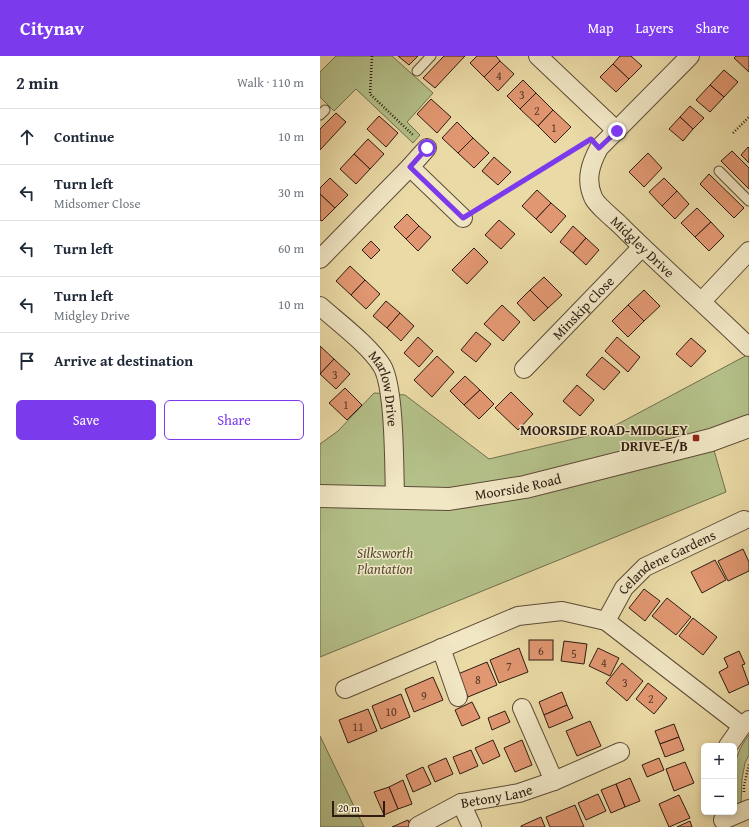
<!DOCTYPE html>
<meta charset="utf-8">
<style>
:root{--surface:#fff;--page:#f2f2f3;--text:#1f2937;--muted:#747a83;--line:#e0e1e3;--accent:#7c3aed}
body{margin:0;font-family:"Gentium Book Plus",serif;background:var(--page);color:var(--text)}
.controls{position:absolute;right:12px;bottom:12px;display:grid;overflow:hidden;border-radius:6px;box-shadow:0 2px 6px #0003}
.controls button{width:36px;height:36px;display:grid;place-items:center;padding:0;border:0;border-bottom:1px solid var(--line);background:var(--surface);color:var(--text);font:20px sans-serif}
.scale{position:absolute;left:12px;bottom:10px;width:53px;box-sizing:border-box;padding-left:4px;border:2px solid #2e1b11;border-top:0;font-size:11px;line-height:14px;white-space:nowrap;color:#2e1b11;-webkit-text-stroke:3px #f1e7c5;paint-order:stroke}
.stop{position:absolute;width:12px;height:12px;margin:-9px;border:3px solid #7c3aed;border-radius:50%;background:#fff}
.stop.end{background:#7c3aed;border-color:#fff;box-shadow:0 1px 4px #0008}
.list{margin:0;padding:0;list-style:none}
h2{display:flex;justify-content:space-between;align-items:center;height:52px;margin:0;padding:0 16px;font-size:17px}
h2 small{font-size:13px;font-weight:400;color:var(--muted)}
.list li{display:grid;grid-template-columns:26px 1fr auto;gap:12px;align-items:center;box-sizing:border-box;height:56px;padding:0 16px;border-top:1px solid var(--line)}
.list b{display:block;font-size:15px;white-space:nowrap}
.list p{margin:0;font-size:13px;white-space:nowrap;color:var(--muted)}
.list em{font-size:13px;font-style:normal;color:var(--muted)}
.actions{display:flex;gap:8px;padding:12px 16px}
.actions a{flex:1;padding:9px 0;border:1px solid var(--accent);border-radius:6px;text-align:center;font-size:14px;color:var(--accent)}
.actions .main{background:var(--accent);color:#fff}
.icon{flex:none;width:22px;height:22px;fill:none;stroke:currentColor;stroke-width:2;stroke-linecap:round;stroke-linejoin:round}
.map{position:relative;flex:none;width:429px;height:771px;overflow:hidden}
header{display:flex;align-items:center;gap:24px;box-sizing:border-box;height:56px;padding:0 20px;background:var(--accent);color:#fff}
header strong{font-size:19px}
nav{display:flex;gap:22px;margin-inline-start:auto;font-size:14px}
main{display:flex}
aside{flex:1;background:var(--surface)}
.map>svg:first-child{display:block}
.green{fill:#b4c089;stroke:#716e4d}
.building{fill:#e19771;stroke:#2e1b11}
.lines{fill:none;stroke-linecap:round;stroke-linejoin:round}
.service-casing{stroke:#5d4b36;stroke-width:11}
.minor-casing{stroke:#5d4b36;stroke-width:20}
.tertiary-casing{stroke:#5d4b36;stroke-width:24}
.path{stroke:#2e1b11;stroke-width:2.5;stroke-dasharray:1 2;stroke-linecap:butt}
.service{stroke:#f1e7c5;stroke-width:9}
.minor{stroke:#f1e7c5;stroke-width:18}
.tertiary{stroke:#f1e7c5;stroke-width:22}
.route{stroke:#7c3aed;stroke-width:5}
.poi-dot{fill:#8f2418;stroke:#f1e7c5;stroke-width:1.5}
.labels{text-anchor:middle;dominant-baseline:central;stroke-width:3;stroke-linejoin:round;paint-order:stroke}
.number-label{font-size:12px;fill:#5b3a29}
.street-label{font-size:14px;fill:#2e1b11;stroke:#f1e7c5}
.poi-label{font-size:14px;font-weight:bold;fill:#2e1b11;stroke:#f1e7c5;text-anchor:end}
.park-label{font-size:14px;font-style:italic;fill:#564d35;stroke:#f1e7c5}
</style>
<header>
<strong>Citynav</strong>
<nav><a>Map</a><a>Layers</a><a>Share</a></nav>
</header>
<main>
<aside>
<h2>2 min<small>Walk · 110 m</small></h2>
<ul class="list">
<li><svg class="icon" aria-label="ahead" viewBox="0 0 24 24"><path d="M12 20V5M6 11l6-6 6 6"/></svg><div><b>Continue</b></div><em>10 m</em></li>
<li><svg class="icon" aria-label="left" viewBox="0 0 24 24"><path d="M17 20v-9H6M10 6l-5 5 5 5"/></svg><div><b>Turn left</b><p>Midsomer Close</p></div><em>30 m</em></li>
<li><svg class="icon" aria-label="left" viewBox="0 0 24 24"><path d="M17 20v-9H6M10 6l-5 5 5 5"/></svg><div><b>Turn left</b></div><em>60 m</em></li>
<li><svg class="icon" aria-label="left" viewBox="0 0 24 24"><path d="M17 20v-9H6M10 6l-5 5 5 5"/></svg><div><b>Turn left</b><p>Midgley Drive</p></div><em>10 m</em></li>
<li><svg class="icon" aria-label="arrive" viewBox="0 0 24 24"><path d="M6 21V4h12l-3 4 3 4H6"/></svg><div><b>Arrive at destination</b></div></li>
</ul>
<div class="actions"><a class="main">Save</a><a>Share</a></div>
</aside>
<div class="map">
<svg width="429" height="771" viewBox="0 0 429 771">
<rect width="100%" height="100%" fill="#eadaa6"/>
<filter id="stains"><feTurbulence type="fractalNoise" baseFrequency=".005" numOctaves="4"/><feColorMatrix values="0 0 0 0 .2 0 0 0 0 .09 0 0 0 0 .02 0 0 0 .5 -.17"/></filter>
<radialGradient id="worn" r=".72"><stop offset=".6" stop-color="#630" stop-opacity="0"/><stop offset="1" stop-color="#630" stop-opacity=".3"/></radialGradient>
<g class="green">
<path d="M 16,0 L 72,0 L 113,37 L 87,66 L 100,79 L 93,87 L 36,33 L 14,55 L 0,41 L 0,16 Z"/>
<path d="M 429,298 L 429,370 L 391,384 L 406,436 L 0,601 L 0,388 L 18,375 L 54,337 L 85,339 L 169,403 L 283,376 Z"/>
<path d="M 429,679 L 429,699 L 425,707 L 422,723 L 421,748 L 414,749 C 414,720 410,704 429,679 Z"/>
<path d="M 0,680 L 44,771 L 0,771 Z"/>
</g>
<g class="building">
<path d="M 78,0 L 98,0 L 89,9 Z"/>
<path d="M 124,0 L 145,0 L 115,32 L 103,22 Z"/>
<path d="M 157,0 L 176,0 L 180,5 L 164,21 L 150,7 Z"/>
<path d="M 300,0 L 311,0 L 322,10 L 309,23 L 293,8 Z"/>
<path d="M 416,0 L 429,0 L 429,16 L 414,2 Z"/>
<path d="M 180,5 L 194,18 L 178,35 L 164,21 Z"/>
<path d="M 293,8 L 309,23 L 296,36 L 280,21 Z"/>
<path d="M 404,14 L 418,26 L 404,41 L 390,29 Z"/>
<path d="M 203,24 L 216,37 L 200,53 L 187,40 Z"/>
<path d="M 390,29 L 404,41 L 390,56 L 376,44 Z"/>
<path d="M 216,37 L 233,54 L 218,70 L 200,53 Z"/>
<path d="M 111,43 L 131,61 L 117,77 L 97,58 Z"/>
<path d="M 370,50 L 384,62 L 373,73 L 360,61 Z"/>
<path d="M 233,54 L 251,71 L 235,87 L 218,70 Z"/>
<path d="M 16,57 L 26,66 L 0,94 L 0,73 Z"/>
<path d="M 59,60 L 78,77 L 66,91 L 47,73 Z"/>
<path d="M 360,61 L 373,73 L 363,85 L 349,73 Z"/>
<path d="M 137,66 L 153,82 L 138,97 L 122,82 Z"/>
<path d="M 153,82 L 169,97 L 154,112 L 138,97 Z"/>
<path d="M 48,83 L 64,98 L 50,113 L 34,98 Z"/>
<path d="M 428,91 L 429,92 L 429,107 L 421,99 Z"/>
<path d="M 412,95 L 429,112 L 429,133 L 401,105 Z"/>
<path d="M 328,97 L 342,112 L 324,131 L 309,116 Z"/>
<path d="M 34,98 L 50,113 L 36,128 L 20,113 Z"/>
<path d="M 174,101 L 191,116 L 178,129 L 162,115 Z"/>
<path d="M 389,118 L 424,152 L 414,162 L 380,128 Z"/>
<path d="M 10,122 L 28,139 L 15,152 L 0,138 L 0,132 Z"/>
<path d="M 344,122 L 357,135 L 342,150 L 329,136 Z"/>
<path d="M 217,134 L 231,147 L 216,163 L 202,150 Z"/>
<path d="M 357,135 L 369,148 L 355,163 L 342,150 Z"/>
<path d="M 0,138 L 15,152 L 2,165 L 0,164 Z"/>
<path d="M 231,147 L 246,160 L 231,177 L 216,163 Z"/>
<path d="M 377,152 L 391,166 L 375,181 L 361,167 Z"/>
<path d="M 87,158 L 99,170 L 86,183 L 74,171 Z"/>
<path d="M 179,164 L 195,178 L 181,193 L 165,179 Z"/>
<path d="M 391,166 L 404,180 L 389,195 L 375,181 Z"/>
<path d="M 99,170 L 111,181 L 98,195 L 86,183 Z"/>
<path d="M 253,170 L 266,182 L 253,197 L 240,186 Z"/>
<path d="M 266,182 L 279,194 L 266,209 L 253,197 Z"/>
<path d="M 51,185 L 60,194 L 51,203 L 42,194 Z"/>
<path d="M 154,192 L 168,206 L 147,228 L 132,214 Z"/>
<path d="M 30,210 L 45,224 L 31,239 L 16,225 Z"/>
<path d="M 224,221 L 242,239 L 228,252 L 210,234 Z"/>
<path d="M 45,224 L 60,238 L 46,253 L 31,239 Z"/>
<path d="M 210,234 L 228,252 L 214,265 L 197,247 Z"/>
<path d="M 324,234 L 340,250 L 324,265 L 308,249 Z"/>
<path d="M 66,245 L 80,257 L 67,272 L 53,260 Z"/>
<path d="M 182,249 L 200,266 L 183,285 L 164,268 Z"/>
<path d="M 308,249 L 324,265 L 308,281 L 292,265 Z"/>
<path d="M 80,257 L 94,270 L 81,285 L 67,272 Z"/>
<path d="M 156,276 L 171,288 L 156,306 L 141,294 Z"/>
<path d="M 98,281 L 113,295 L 99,311 L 84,297 Z"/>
<path d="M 297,281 L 320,301 L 308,316 L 285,295 Z"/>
<path d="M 371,282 L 386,295 L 371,311 L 356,298 Z"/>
<path d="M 0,290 L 14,303 L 0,318 Z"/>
<path d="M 117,300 L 134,316 L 112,341 L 94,324 Z"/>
<path d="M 282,301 L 300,316 L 284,334 L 266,319 Z"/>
<path d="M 14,303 L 30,318 L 16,333 L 0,318 Z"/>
<path d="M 145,320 L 160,334 L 144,349 L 130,335 Z"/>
<path d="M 257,329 L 274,344 L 260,360 L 243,345 Z"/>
<path d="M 25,332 L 42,349 L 27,364 L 9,347 Z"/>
<path d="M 160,334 L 174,348 L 159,363 L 144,349 Z"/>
<path d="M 191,336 L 213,358 L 198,374 L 175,352 Z"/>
<path d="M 423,493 L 429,506 L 429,515 L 408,525 L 398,505 Z"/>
<path d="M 395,504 L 406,524 L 382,537 L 371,516 Z"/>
<path d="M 324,533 L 340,545 L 325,565 L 309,552 Z"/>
<path d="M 347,542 L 371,561 L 356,579 L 332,560 Z"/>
<path d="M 373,562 L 397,581 L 383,599 L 359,580 Z"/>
<rect x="209" y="584" width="24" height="20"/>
<path d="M 244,585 L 267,588 L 264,608 L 241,605 Z"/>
<path d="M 199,592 L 208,616 L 179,627 L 170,604 Z"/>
<path d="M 278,592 L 299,602 L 290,620 L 269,610 Z"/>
<path d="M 419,595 L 425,608 L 422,609 L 429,628 L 409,637 L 399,616 L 408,611 L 404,602 Z"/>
<path d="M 167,606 L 177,629 L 148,641 L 138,618 Z"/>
<path d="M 302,607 L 323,625 L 307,645 L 286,627 Z"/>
<path d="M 113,621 L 123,644 L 94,656 L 85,633 Z"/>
<path d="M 328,627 L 347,642 L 334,658 L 316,643 Z"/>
<path d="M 242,636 L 247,649 L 224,659 L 219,646 Z"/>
<path d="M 81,638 L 90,661 L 61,673 L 52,650 Z"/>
<path d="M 152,646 L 160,662 L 142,670 L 135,654 Z"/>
<path d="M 247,649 L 253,662 L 229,672 L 224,659 Z"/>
<path d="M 48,653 L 57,675 L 28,687 L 19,664 Z"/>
<path d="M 185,655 L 190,666 L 172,674 L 168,662 Z"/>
<path d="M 270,665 L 281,690 L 257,700 L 246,675 Z"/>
<path d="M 354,668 L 359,681 L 340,688 L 335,675 Z"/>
<path d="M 359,681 L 364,694 L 345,701 L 340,688 Z"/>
<path d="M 173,684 L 180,700 L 163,708 L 155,692 Z"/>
<path d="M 202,684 L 212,709 L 195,716 L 184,692 Z"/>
<path d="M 151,694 L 158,710 L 140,718 L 133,701 Z"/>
<path d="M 126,702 L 133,718 L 115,726 L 108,710 Z"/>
<path d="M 339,702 L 344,714 L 327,721 L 322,709 Z"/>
<path d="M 365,706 L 374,727 L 354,735 L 346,713 Z"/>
<path d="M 103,711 L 111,728 L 93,736 L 86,719 Z"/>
<path d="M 310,722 L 320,745 L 305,751 L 296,728 Z"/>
<path d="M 83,724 L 92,748 L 78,753 L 69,731 Z"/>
<path d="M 296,728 L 305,751 L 291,757 L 281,734 Z"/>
<path d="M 69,731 L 78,753 L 64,759 L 54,736 Z"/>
<path d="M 278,738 L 286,755 L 266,764 L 258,747 Z"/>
<path d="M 359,739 L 370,762 L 349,771 L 339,748 Z"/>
<path d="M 255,749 L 264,771 L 230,771 L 226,761 Z"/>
<path d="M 221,761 L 225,771 L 201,771 L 201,770 Z"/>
<path d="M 88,764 L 91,771 L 72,771 Z"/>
<path d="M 370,765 L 372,771 L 357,771 Z"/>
</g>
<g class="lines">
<g class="service-casing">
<g id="service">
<path d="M 97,15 L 111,0"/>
<path d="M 0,59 L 5,54"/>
<path d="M 399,115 L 429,145"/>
</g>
</g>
<g class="minor-casing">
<g id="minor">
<path d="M 218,0 L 297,75"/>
<path id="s1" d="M 370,0 L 279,92 C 271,107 265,123 273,141 C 276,149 293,162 300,169 C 342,211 387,250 429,291"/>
<path d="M 90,111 L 107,92"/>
<path d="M 0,203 L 90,111 L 143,162"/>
<path d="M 382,245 L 429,195"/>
<path id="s2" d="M 0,250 C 18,266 50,290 62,310 C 75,331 74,413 75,441"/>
<path id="s3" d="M 204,313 L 322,191"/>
<path d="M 121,592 L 138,641"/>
<path d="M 25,633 L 198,560 L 242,555 L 286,565"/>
<path d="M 202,652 L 234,725"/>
<path id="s4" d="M 422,670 L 286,565 L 304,532 L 325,511 L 424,464"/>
<path d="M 408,690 L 422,670 L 429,664"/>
<path d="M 141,747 L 152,771"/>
<path d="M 403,764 L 429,753"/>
<path id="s5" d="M 98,770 L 141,747 L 199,737 L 234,725 L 300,696"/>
</g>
</g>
<g class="tertiary-casing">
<g id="tertiary">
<path id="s6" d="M 0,440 L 129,443 L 205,431 L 391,384 L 429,370"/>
</g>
</g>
<g class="path">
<path d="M 52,0 L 50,38 L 94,80"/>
<path d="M 413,77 L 429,61"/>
<path d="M 157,153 L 260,89"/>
<path d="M 424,736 L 424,730 L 429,708"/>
</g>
<use href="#service" class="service"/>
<use href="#minor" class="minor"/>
<use href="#tertiary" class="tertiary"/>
</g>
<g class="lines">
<path class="route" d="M 107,92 L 90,111 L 143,162 L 271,83 L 279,92 L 297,75"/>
</g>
<rect class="poi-dot" x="372" y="378" width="8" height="8" rx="2"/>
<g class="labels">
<g class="number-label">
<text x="179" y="19">4</text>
<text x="202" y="38">3</text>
<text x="217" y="54">2</text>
<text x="234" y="71">1</text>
<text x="15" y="318">3</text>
<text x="26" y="348">1</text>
<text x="221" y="594">6</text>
<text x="254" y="597">5</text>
<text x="284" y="606">4</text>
<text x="189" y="610">7</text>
<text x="158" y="623">8</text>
<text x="305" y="626">3</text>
<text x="104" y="639">9</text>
<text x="331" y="642">2</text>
<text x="71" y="655">10</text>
<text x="38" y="670">11</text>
</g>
<g class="street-label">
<text stroke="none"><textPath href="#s1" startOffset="251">Midgley Drive</textPath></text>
<text stroke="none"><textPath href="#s3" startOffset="85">Minskip Close</textPath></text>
<text stroke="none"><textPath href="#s2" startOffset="109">Marlow Drive</textPath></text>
<text stroke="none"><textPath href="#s6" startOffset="199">Moorside Road</textPath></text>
<text stroke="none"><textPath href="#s4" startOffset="260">Celandene Gardens</textPath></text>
<text stroke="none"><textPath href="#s5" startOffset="85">Betony Lane</textPath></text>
</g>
<g class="poi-label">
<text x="368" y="374">MOORSIDE ROAD-MIDGLEY<tspan x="368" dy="16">DRIVE-E/B</tspan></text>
</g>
<g class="park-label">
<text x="65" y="497">Silksworth<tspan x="65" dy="16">Plantation</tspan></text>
</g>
</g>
<rect width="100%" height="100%" filter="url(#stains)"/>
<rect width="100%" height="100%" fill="url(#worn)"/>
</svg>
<div class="controls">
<button>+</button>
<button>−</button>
</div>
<div class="scale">20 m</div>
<div class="stop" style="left:107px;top:92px"></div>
<div class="stop end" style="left:297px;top:75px"></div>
</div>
</main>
